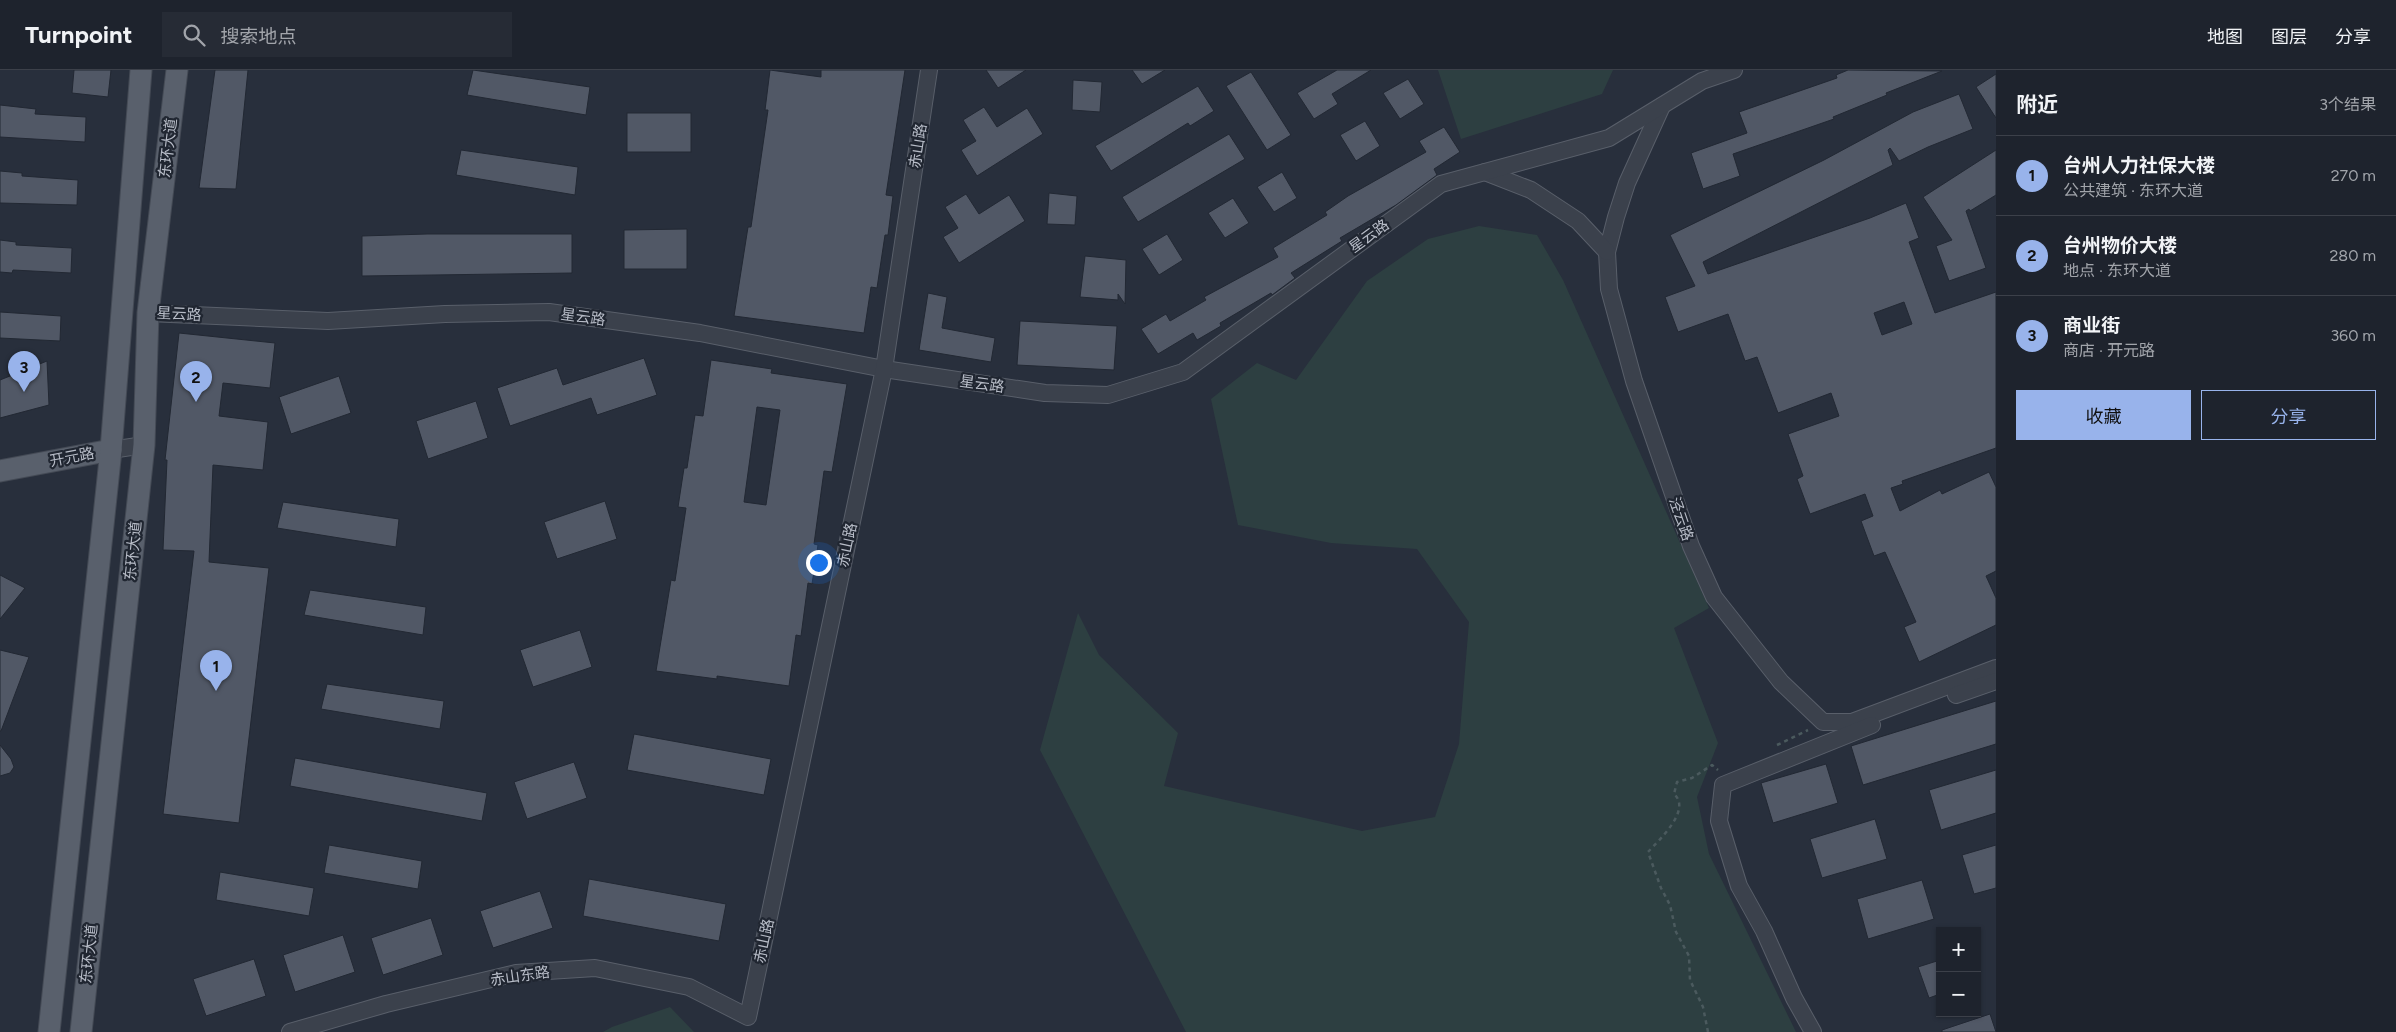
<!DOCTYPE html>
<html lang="zh">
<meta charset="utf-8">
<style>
:root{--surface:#1e232d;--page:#262b35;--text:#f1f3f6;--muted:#a1a4aa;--line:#3c4049;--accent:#98b3eb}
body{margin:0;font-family:Figtree,"Noto Sans SC",sans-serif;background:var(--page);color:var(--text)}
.controls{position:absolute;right:15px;bottom:15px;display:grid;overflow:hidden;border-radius:0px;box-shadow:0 1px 4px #0004}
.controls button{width:45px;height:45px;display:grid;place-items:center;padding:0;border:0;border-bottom:1px solid var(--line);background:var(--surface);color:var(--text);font:25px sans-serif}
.you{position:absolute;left:818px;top:492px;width:18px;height:18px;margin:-12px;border:4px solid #fff;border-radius:50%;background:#1a73e8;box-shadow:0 0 0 8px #1a73e833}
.badge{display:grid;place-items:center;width:32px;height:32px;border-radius:50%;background:var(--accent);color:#111;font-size:16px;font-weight:700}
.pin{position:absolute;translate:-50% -41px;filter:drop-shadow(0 1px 2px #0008)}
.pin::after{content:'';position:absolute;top:26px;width:18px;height:15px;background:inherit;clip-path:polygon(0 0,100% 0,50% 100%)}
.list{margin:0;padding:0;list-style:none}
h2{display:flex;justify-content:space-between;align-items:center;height:65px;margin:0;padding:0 20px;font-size:21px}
h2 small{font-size:16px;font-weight:400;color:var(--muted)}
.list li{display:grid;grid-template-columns:32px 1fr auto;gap:15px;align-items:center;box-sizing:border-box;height:80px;padding:0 20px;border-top:1px solid var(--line)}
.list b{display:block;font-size:19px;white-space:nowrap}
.list p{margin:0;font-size:16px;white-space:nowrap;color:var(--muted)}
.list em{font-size:16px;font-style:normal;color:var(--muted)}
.actions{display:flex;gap:10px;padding:15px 20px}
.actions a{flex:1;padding:11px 0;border:1px solid var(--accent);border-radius:0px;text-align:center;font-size:18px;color:var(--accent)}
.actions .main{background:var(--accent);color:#111}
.icon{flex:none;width:28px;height:28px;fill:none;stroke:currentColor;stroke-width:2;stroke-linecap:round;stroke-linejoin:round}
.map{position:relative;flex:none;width:1996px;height:962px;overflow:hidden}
header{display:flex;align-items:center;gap:30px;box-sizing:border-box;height:70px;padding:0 25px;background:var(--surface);border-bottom:1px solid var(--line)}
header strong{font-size:24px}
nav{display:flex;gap:28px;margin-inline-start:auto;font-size:18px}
.search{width:350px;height:45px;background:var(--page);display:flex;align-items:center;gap:12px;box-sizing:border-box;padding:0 18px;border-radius:0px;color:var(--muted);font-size:19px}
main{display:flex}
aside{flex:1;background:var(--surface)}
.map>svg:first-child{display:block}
.green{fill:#2d3f41}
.building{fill:#515866;stroke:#222833;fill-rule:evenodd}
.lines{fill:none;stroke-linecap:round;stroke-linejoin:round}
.minor-casing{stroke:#595f6a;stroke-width:18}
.major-casing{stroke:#444a55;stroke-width:23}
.path{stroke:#4b5a5e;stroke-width:2.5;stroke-dasharray:4 4;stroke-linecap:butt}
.minor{stroke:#3b414c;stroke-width:16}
.major{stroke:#59606c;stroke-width:21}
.labels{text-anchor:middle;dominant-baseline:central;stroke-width:4.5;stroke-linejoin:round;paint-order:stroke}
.street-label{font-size:15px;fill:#b7bcc7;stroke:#202631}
</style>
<header>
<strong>Turnpoint</strong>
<div class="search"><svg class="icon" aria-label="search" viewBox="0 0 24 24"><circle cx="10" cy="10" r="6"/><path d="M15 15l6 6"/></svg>搜索地点</div>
<nav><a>地图</a><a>图层</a><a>分享</a></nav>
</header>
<main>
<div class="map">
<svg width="1996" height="962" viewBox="0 0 1996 962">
<rect width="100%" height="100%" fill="#282f3c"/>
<g class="green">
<path d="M 1438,0 L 1613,0 L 1602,24 L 1461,69 Z"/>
<path d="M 1479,156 L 1537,165 L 1563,210 L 1709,538 L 1674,558 L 1718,673 L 1697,727 L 1709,784 L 1796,962 L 1186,962 L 1040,680 L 1078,543 L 1099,585 L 1178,663 L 1164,716 L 1362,761 L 1435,747 L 1459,674 L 1469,552 L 1417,479 L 1331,473 L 1238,455 L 1211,329 L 1257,293 L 1296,310 L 1367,211 L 1428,169 Z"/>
<path d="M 670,937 L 694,962 L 603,962 L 612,957 Z"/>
</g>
<g class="building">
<path d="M 74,0 L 111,0 L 108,27 L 72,23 Z"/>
<path d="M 215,0 L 248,0 L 236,119 L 199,118 Z"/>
<path d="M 473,0 L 590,17 L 586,45 L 467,25 Z"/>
<path d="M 770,0 L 821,7 L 821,0 L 905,0 L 886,125 L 893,126 L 888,165 L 885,165 L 877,218 L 871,217 L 864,263 L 734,246 L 748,157 L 751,157 L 768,40 L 765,40 Z"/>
<path d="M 986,0 L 1026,0 L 998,18 Z"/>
<path d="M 1132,0 L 1165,0 L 1142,14 Z"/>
<path d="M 1337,0 L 1371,0 L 1332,24 L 1338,34 L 1314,49 L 1297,23 Z"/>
<path d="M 1848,0 L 1942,1 L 1886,23 L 1887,25 L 1833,47 L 1834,49 L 1733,84 L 1740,106 L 1703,119 L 1691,83 L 1747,63 L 1739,42 L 1837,8 L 1836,5 Z"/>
<path d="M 1251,2 L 1291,65 L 1267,80 L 1226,16 Z"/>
<path d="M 1996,4 L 1996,48 L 1976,17 Z"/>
<path d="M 1408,9 L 1424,34 L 1400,49 L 1383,23 Z"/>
<path d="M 1073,10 L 1102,12 L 1100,42 L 1072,40 Z"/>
<path d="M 1198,16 L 1214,41 L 1190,56 L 1188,53 L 1111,101 L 1095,76 Z"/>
<path d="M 1959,24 L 1973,59 L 1928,77 L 1899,91 L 1890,78 L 1888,80 L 1893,95 L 1703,192 L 1708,204 L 1870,148 L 1906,133 L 1919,168 L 1909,172 L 1935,243 L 1996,222 L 1996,378 L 1902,411 L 1903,414 L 1891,418 L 1900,441 L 1940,420 L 1942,424 L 1989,402 L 1996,417 L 1996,501 L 1986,506 L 1996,528 L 1996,555 L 1919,592 L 1904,557 L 1916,552 L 1885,482 L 1874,486 L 1861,451 L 1873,446 L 1865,424 L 1810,444 L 1797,409 L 1803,406 L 1788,364 L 1839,346 L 1831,323 L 1778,343 L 1757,287 L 1745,291 L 1728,244 L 1678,262 L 1665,227 L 1695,216 L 1670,165 L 1824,90 L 1913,42 ZM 1904,232 L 1912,254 L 1882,265 L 1874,243 Z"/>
<path d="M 0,35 L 36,39 L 35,44 L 86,47 L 85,72 L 0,67 Z"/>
<path d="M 984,37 L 997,57 L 1027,38 L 1043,64 L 977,106 L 961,80 L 976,71 L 963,50 Z"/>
<rect x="627" y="43" width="64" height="39"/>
<path d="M 1365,51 L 1380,76 L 1356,91 L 1340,65 Z"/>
<path d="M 1444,57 L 1460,82 L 1434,99 L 1437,105 L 1396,135 L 1340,168 L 1342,171 L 1291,203 L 1295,208 L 1272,225 L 1271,223 L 1220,253 L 1221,256 L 1197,270 L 1193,263 L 1158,284 L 1141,259 L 1166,244 L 1170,251 L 1206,230 L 1204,227 L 1278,187 L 1273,178 L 1327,145 L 1325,142 L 1348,126 L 1426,82 L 1419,71 Z"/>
<path d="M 1229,64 L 1245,89 L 1138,152 L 1122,127 Z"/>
<path d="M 461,80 L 578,97 L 575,125 L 456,105 Z"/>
<path d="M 1996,80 L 1996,125 L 1970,141 L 1969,139 L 1966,141 L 1986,198 L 1949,211 L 1936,176 L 1952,170 L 1923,127 Z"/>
<path d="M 0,101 L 22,103 L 22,106 L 78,110 L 77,135 L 0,133 Z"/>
<path d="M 1282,102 L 1297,128 L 1274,142 L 1257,117 Z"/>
<path d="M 1049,123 L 1077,126 L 1075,155 L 1047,154 Z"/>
<path d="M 966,124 L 979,144 L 1009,125 L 1025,151 L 959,193 L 943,167 L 958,158 L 945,137 Z"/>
<path d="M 1233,128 L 1249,153 L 1225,168 L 1208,143 Z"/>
<path d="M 687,159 L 687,199 L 624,199 L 624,160 Z"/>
<path d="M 427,164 L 572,164 L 572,203 L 362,206 L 362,166 Z"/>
<path d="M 1167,164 L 1183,190 L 1159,205 L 1142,179 Z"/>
<path d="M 0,170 L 16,172 L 16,175 L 72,178 L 71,203 L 13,200 L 12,203 L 0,202 Z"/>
<path d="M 1085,186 L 1126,190 L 1125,234 L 1118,224 L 1118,230 L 1080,227 Z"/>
<path d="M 928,223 L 947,227 L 942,258 L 995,268 L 991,292 L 919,280 Z"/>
<path d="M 0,242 L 61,246 L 60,271 L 0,268 Z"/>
<path d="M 1020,251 L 1117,256 L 1114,300 L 1017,295 Z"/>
<path d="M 179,263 L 275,273 L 270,318 L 223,313 L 219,346 L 268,352 L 263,400 L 213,395 L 209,492 L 269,498 L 239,753 L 163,744 L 194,481 L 163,480 L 167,390 L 165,390 Z"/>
<path d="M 644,288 L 657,325 L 597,345 L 591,328 L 510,356 L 497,318 L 557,298 L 563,315 Z"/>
<path d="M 711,290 L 772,299 L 771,303 L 847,314 L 832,402 L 824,401 L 814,474 L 818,475 L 812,514 L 808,513 L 801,566 L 796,565 L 789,616 L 717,606 L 717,609 L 656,601 L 671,510 L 675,511 L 686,438 L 678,437 L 684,398 L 687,398 L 695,345 L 703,346 ZM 757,337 L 780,340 L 766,435 L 744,432 Z"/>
<path d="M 47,291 L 49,335 L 0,348 L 0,310 Z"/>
<path d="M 339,306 L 351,343 L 291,364 L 279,327 Z"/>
<path d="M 476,331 L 488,368 L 428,389 L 416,351 Z"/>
<path d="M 605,431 L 617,469 L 557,489 L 544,452 Z"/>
<path d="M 283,432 L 399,449 L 396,477 L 277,458 Z"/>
<path d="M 0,505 L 25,518 L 0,549 Z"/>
<path d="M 310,520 L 426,537 L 423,565 L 304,545 Z"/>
<path d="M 580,560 L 592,597 L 533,617 L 520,580 Z"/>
<path d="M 0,580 L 29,587 L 1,661 L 0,661 Z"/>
<path d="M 327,614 L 444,631 L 440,659 L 321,639 Z"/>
<path d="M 1996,631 L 1996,674 L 1863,715 L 1851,676 Z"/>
<path d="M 634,664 L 771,689 L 764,725 L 627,700 Z"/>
<path d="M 0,675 L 11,689 L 14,697 L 10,703 L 0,706 Z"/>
<path d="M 295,688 L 487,723 L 482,751 L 290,716 Z"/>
<path d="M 574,692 L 587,728 L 527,749 L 514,712 Z"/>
<path d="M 1826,694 L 1838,733 L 1773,753 L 1761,713 Z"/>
<path d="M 1996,700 L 1996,743 L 1941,760 L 1929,720 Z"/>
<path d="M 1875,749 L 1887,789 L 1822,808 L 1810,769 Z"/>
<path d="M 329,775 L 422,791 L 418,819 L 324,803 Z"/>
<path d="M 1996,775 L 1996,818 L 1974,824 L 1962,785 Z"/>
<path d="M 220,802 L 314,818 L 309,846 L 216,830 Z"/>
<path d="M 589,809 L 726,834 L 719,871 L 583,846 Z"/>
<path d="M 1922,810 L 1934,849 L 1868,869 L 1857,829 Z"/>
<path d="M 540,821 L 553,858 L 493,878 L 480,841 Z"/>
<path d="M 431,848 L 443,885 L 383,905 L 371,868 Z"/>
<path d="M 343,865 L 355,902 L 295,922 L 283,885 Z"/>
<path d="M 254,889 L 266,926 L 206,946 L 193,909 Z"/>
<path d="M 1940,890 L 1940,924 L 1929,928 L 1918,897 Z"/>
<path d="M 1990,944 L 1996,962 L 1942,962 L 1942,960 Z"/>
</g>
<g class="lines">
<g class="minor-casing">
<g id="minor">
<path d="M 1662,36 L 1627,113 L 1616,147 L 1607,182 L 1609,219 L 1634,311 L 1691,476 L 1714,527 L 1781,612 L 1823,652 L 1852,652 L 1996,598"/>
<path d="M 1485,102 L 1531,120 L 1578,151 L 1607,182"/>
<path d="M 148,243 L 328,251 L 445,244 L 549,242 L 700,263 L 884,299 L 1045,323 L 1108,325 L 1183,302 L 1441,114 L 1609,68 L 1702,11 L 1734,0"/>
<path d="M 111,380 L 144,375"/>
<path d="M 1956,625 L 1996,611"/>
<path d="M 290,962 L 386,934 L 516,903 L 595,898 L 689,917 L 748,947 L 884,299 L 929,0"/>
<path d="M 1813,962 L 1794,928 L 1764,861 L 1739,816 L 1719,751 L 1723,715 L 1872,655"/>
</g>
</g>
<g class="major-casing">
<g id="major">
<path d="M 0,401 L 111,380"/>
<path d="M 49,962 L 111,380 L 141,0"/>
<path d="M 81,962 L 144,375 L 148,243 L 177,0"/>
</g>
</g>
<g class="path">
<path d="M 1777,675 L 1808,660"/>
<path d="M 1708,962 L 1703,937 L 1690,910 L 1689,886 L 1676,862 L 1670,835 L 1661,818 L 1648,782 C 1659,770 1692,740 1674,724 L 1677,712 L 1692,708 L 1712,695 L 1718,700"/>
</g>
<use href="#minor" class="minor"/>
<use href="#major" class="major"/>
</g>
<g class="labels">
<g class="street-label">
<text transform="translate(918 76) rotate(-81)">赤山路</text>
<text transform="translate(168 78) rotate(-83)">东环大道</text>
<text transform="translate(1369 166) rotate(-36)">星云路</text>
<text transform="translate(179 244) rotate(3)">星云路</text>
<text transform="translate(583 247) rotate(8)">星云路</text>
<text transform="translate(982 314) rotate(8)">星云路</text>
<text transform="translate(72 387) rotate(-11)">开元路</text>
<text transform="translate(1681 449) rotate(71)">泾云路</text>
<text transform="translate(847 475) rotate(-78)">赤山路</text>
<text transform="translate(133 481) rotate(-84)">东环大道</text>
<text transform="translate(764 871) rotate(-78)">赤山路</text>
<text transform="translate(89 884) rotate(-84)">东环大道</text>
<text transform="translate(520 906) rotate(-8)">赤山东路</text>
</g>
</g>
</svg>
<div class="controls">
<button>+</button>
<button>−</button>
</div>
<div class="you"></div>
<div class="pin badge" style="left:216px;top:621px">1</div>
<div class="pin badge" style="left:196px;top:332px">2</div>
<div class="pin badge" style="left:24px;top:322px">3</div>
</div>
<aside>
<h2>附近<small>3个结果</small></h2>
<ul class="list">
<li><span class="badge">1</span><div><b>台州人力社保大楼</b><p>公共建筑 · 东环大道</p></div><em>270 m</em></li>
<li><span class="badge">2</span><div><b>台州物价大楼</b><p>地点 · 东环大道</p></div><em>280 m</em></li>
<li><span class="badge">3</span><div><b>商业街</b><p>商店 · 开元路</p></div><em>360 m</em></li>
</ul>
<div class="actions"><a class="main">收藏</a><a>分享</a></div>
</aside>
</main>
